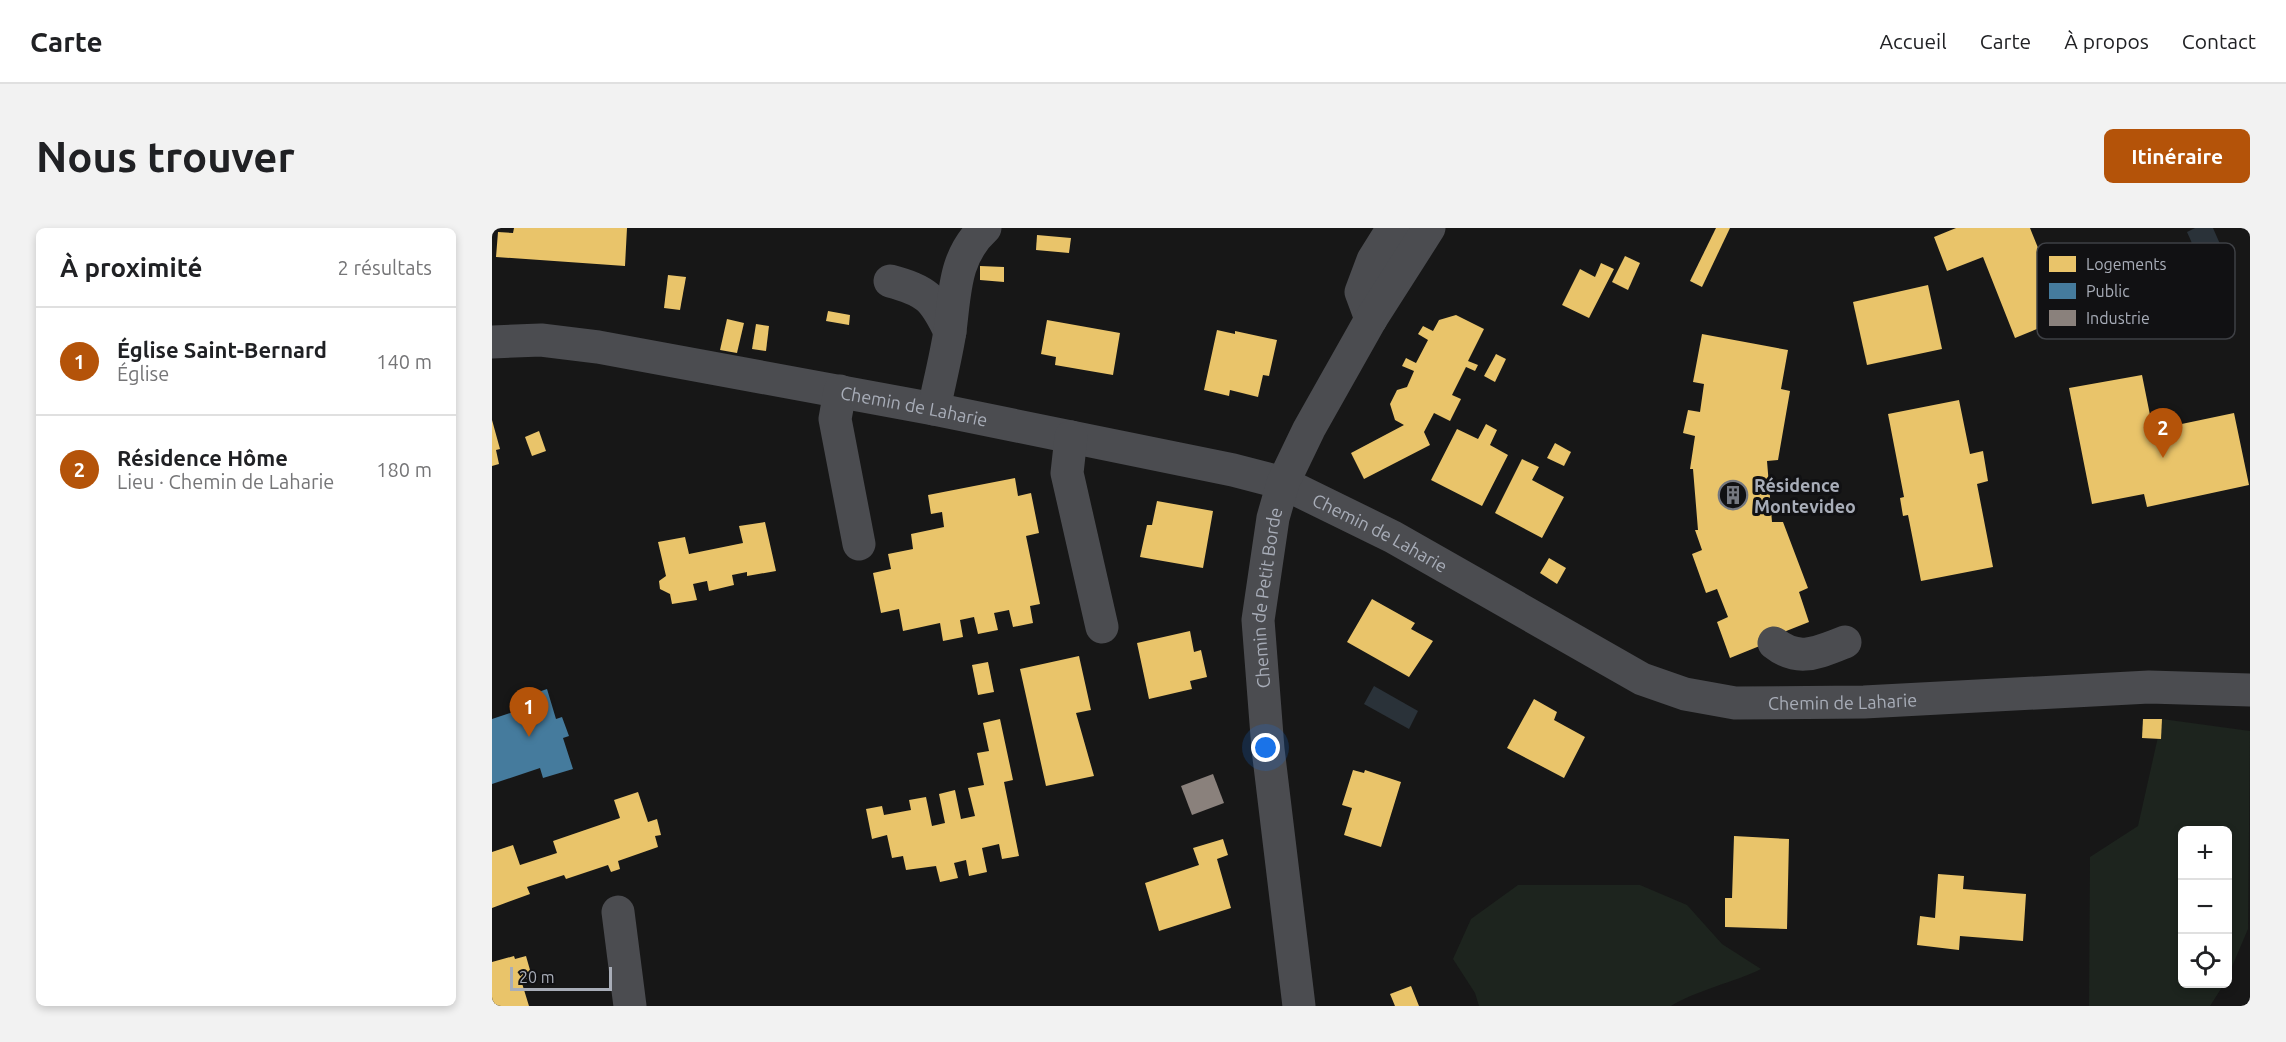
<!DOCTYPE html>
<html lang="fr">
<meta charset="utf-8">
<style>
:root{--surface:#fff;--page:#f2f2f2;--text:#202124;--muted:#757577;--line:#e0e0e0;--accent:#b45309}
body{margin:0;font-family:Ubuntu,sans-serif;background:var(--page);color:var(--text)}
.controls{position:absolute;right:18px;bottom:18px;display:grid;overflow:hidden;border-radius:9px;box-shadow:0 3px 9px #0003}
.controls button{width:54px;height:54px;display:grid;place-items:center;padding:0;border:0;border-bottom:2px solid var(--line);background:var(--surface);color:var(--text);font:30px sans-serif}
.scale{position:absolute;left:18px;bottom:15px;width:102px;box-sizing:border-box;padding-left:6px;border:3px solid #a8adb8;border-top:0;font-size:16px;line-height:21px;white-space:nowrap;color:#a8adb8;-webkit-text-stroke:4px #111113;paint-order:stroke}
.you{position:absolute;left:774px;top:520px;width:21px;height:21px;margin:-15px;border:4px solid #fff;border-radius:50%;background:#1a73e8;box-shadow:0 0 0 9px #1a73e833}
.badge{display:grid;place-items:center;width:39px;height:39px;border-radius:50%;background:var(--accent);color:#fff;font-size:20px;font-weight:700}
.pin{position:absolute;translate:-50% -50px;filter:drop-shadow(0 2px 3px #0008)}
.pin::after{content:'';position:absolute;top:32px;width:21px;height:18px;background:inherit;clip-path:polygon(0 0,100% 0,50% 100%)}
.list{margin:0;padding:0;list-style:none}
h2{display:flex;justify-content:space-between;align-items:center;height:78px;margin:0;padding:0 24px;font-size:26px}
h2 small{font-size:20px;font-weight:400;color:var(--muted)}
.list li{display:grid;grid-template-columns:39px 1fr auto;gap:18px;align-items:center;box-sizing:border-box;height:108px;padding:0 24px;border-top:2px solid var(--line)}
.list b{display:block;font-size:22px;white-space:nowrap}
.list p{margin:0;font-size:20px;white-space:nowrap;color:var(--muted)}
.list em{font-size:20px;font-style:normal;color:var(--muted)}
.icon{flex:none;width:33px;height:33px;fill:none;stroke:currentColor;stroke-width:2;stroke-linecap:round;stroke-linejoin:round}
.map{position:relative;flex:none;width:1758px;height:778px;overflow:hidden;border-radius:9px}
header{display:flex;align-items:center;gap:36px;box-sizing:border-box;height:84px;padding:0 30px;background:var(--surface);border-bottom:2px solid var(--line)}
header strong{font-size:28px}
nav{display:flex;gap:33px;margin-inline-start:auto;font-size:21px}
.intro{display:flex;align-items:center;justify-content:space-between;box-sizing:border-box;height:144px;padding:0 36px}
h1{margin:0;font-size:42px}
.button{padding:15px 27px;border-radius:9px;background:var(--accent);color:#fff;font-size:21px;font-weight:700}
main{display:flex;gap:36px;padding:0 36px}
aside{flex:1;background:var(--surface);border-radius:9px;box-shadow:0 3px 9px #0003}
.map>svg:first-child{display:block}
.green{fill:#1d241e}
.water{fill:#2a3239}
.homes{fill:#e9c46a}
.public{fill:#457b9d}
.industry{fill:#8a817c}
.lines{fill:none;stroke-linecap:round;stroke-linejoin:round}
.minor{stroke:#4b4c50;stroke-width:33}
.labels{text-anchor:middle;dominant-baseline:central;stroke-width:6;stroke-linejoin:round;paint-order:stroke}
.street-label{font-size:18px;fill:#a8adb8;stroke:#111113}
.poi-label{font-size:18px;font-weight:bold;fill:#a8adb8;stroke:#111113;text-anchor:start}
.key{fill:#111113;stroke:#3e4045;stroke-width:1.5}
.key-label{font-size:16px;fill:#a8adb8}
</style>
<header>
<strong>Carte</strong>
<nav><a>Accueil</a><a>Carte</a><a>À propos</a><a>Contact</a></nav>
</header>
<div class="intro"><h1>Nous trouver</h1><a class="button">Itinéraire</a></div>
<main>
<aside>
<h2>À proximité<small>2 résultats</small></h2>
<ul class="list">
<li><span class="badge">1</span><div><b>Église Saint-Bernard</b><p>Église</p></div><em>140 m</em></li>
<li><span class="badge">2</span><div><b>Résidence Hôme</b><p>Lieu · Chemin de Laharie</p></div><em>180 m</em></li>
</ul>
</aside>
<div class="map">
<svg width="1758" height="778" viewBox="0 0 1758 778">
<rect width="100%" height="100%" fill="#171717"/>
<g class="green">
<path d="M 1670,491 L 1758,503 L 1756,701 L 1736,748 L 1736,602 L 1690,602 L 1690,756 L 1732,756 L 1718,778 L 1597,778 L 1598,629 L 1646,598 Z"/>
<path d="M 1026,657 L 1148,657 L 1195,677 L 1230,716 L 1269,741 C 1243,754 1202,763 1179,778 L 987,778 L 983,765 L 961,731 L 979,691 Z"/>
</g>
<g class="water">
<path d="M 1703,0 L 1721,0 L 1743,50 L 1720,60 L 1695,4 Z"/>
<path d="M 882,458 L 926,483 L 917,501 L 872,476 Z"/>
</g>
<g class="homes">
<path d="M 22,0 L 135,0 L 133,38 L 4,29 L 6,4 L 21,5 Z"/>
<path d="M 1224,0 L 1238,0 L 1210,59 L 1198,53 Z"/>
<path d="M 1464,0 L 1538,0 L 1574,89 L 1523,110 L 1491,29 L 1455,43 L 1442,9 Z"/>
<path d="M 545,7 L 579,10 L 577,25 L 544,22 Z"/>
<path d="M 1133,28 L 1148,35 L 1136,62 L 1120,54 Z"/>
<path d="M 1109,35 L 1122,41 L 1097,90 L 1070,77 L 1088,41 L 1103,49 Z"/>
<path d="M 488,38 L 512,39 L 512,54 L 488,52 Z"/>
<path d="M 176,47 L 194,49 L 188,82 L 172,80 Z"/>
<path d="M 1436,57 L 1450,121 L 1375,137 L 1361,74 Z"/>
<path d="M 336,83 L 358,87 L 357,97 L 334,93 Z"/>
<path d="M 964,87 L 992,101 L 976,133 L 986,137 L 983,143 L 974,139 L 960,167 L 969,171 L 958,193 L 942,185 L 932,204 L 938,217 L 872,251 L 859,225 L 912,197 L 903,192 L 898,176 L 905,162 L 915,159 L 922,143 L 910,138 L 914,130 L 924,135 L 936,112 L 926,106 L 931,98 L 941,103 L 947,92 Z"/>
<path d="M 235,91 L 252,95 L 245,125 L 228,122 Z"/>
<path d="M 555,92 L 628,105 L 621,147 L 563,137 L 564,129 L 549,126 Z"/>
<path d="M 264,96 L 277,98 L 274,123 L 260,121 Z"/>
<path d="M 725,102 L 743,106 L 743,103 L 785,112 L 777,148 L 771,147 L 766,169 L 738,162 L 737,168 L 712,162 Z"/>
<path d="M 1210,106 L 1296,122 L 1289,161 L 1298,163 L 1286,232 L 1275,233 L 1280,294 L 1291,294 L 1316,360 L 1307,364 L 1317,394 L 1274,411 L 1275,415 L 1238,430 L 1225,394 L 1236,389 L 1225,361 L 1214,365 L 1200,326 L 1210,322 L 1203,302 L 1206,302 L 1201,241 L 1198,241 L 1203,208 L 1191,205 L 1196,182 L 1208,184 L 1212,156 L 1201,154 Z"/>
<path d="M 1004,126 L 1014,131 L 1003,154 L 992,148 Z"/>
<path d="M 1650,147 L 1661,202 L 1742,185 L 1757,257 L 1655,279 L 1652,266 L 1600,276 L 1577,160 Z"/>
<path d="M 1467,172 L 1478,226 L 1491,223 L 1496,253 L 1485,256 L 1501,339 L 1429,353 L 1416,287 L 1411,288 L 1408,270 L 1412,269 L 1396,186 Z"/>
<path d="M 0,192 L 8,221 L 4,222 L 7,236 L 0,238 Z"/>
<path d="M 994,196 L 1005,202 L 998,217 L 1016,227 L 990,278 L 939,252 L 965,201 L 986,211 Z"/>
<path d="M 47,203 L 54,223 L 40,228 L 33,209 Z"/>
<path d="M 1063,215 L 1079,224 L 1072,238 L 1055,230 Z"/>
<path d="M 1030,231 L 1047,239 L 1040,252 L 1072,269 L 1050,310 L 1003,285 Z"/>
<path d="M 523,250 L 526,268 L 539,265 L 547,305 L 534,308 L 548,376 L 538,378 L 541,395 L 521,399 L 517,382 L 502,385 L 506,402 L 486,406 L 482,389 L 468,392 L 471,409 L 451,413 L 448,395 L 411,403 L 407,381 L 389,385 L 381,345 L 399,341 L 396,326 L 421,321 L 419,306 L 452,299 L 450,284 L 439,286 L 436,267 Z"/>
<path d="M 665,273 L 721,283 L 711,340 L 648,329 L 655,297 L 660,297 Z"/>
<path d="M 273,294 L 284,343 L 255,348 L 255,344 L 240,347 L 242,357 L 217,363 L 215,353 L 201,356 L 205,372 L 180,376 L 178,366 L 168,361 L 167,353 L 174,348 L 166,314 L 193,309 L 197,326 L 251,315 L 247,298 Z"/>
<path d="M 1057,330 L 1074,340 L 1065,356 L 1048,345 Z"/>
<path d="M 880,371 L 923,395 L 919,401 L 941,413 L 917,449 L 855,414 Z"/>
<path d="M 698,403 L 702,424 L 709,422 L 715,449 L 698,453 L 700,461 L 657,471 L 645,415 Z"/>
<path d="M 587,428 L 599,482 L 584,485 L 602,548 L 554,558 L 528,441 Z"/>
<path d="M 496,434 L 502,464 L 486,467 L 480,437 Z"/>
<path d="M 1042,471 L 1065,484 L 1062,492 L 1093,509 L 1072,550 L 1015,520 Z"/>
<path d="M 508,491 L 521,552 L 512,554 L 527,628 L 510,631 L 507,616 L 490,620 L 495,644 L 477,648 L 474,632 L 462,635 L 466,650 L 448,654 L 444,638 L 414,642 L 411,628 L 400,630 L 395,607 L 380,611 L 374,581 L 390,578 L 392,587 L 419,582 L 417,572 L 434,569 L 440,598 L 453,595 L 447,566 L 463,562 L 469,591 L 483,588 L 476,560 L 492,557 L 485,525 L 497,523 L 491,495 Z"/>
<path d="M 1651,491 L 1670,491 L 1669,511 L 1650,510 Z"/>
<path d="M 861,542 L 872,545 L 873,542 L 909,554 L 889,619 L 852,607 L 860,580 L 850,577 Z"/>
<path d="M 146,564 L 156,594 L 165,591 L 169,607 L 163,608 L 166,619 L 126,633 L 128,641 L 119,644 L 116,637 L 74,651 L 72,647 L 35,659 L 38,666 L 0,680 L 0,624 L 21,617 L 28,637 L 65,625 L 61,613 L 128,590 L 122,572 Z"/>
<path d="M 1242,608 L 1297,611 L 1295,701 L 1233,699 L 1233,670 L 1240,670 Z"/>
<path d="M 731,611 L 736,627 L 725,631 L 739,680 L 667,703 L 653,655 L 707,637 L 701,620 Z"/>
<path d="M 1446,646 L 1472,648 L 1471,661 L 1534,666 L 1531,713 L 1468,708 L 1467,722 L 1425,717 L 1428,688 L 1443,690 Z"/>
<path d="M 22,728 L 23,731 L 34,728 L 40,749 L 29,752 L 37,778 L 0,778 L 0,734 Z"/>
<path d="M 919,758 L 927,778 L 903,778 L 898,766 Z"/>
</g>
<path class="public" d="M 55,461 L 64,491 L 70,489 L 77,508 L 71,510 L 81,541 L 51,550 L 48,540 L 0,556 L 0,491 L 30,481 L 26,471 Z"/>
<path class="industry" d="M 721,546 L 732,575 L 700,587 L 689,558 Z"/>
<g class="lines">
<g class="minor">
<path d="M 398,53 C 435,63 442,70 458,104"/>
<path d="M 879,91 L 869,64 L 881,32 L 901,0"/>
<path id="s1" d="M 0,114 L 49,112 L 106,119 L 442,181 L 741,242 L 791,255 L 901,309 L 1150,451 L 1193,466 L 1243,475 L 1372,474 L 1657,459 L 1758,462"/>
<path d="M 348,163 L 343,191 L 367,316"/>
<path d="M 442,181 C 447,156 454,129 458,103 C 463,65 462,28 493,0"/>
<path d="M 579,209 L 575,245 L 610,399"/>
<path d="M 1282,415 C 1307,435 1326,424 1353,414"/>
<path d="M 126,684 L 138,778"/>
<path id="s2" d="M 807,778 L 776,521 L 766,392 L 781,290 L 791,255 L 817,201 L 879,91 L 937,0"/>
</g>
</g>
<defs>
<g id="building-ring" transform="scale(1.5)"><circle r="9.5" fill="#111113" stroke="#757880" stroke-width="1.5"/><path d="M-4-6H4V6H1V3H-1V6H-4ZM-2.5-4.3h1.7v1.8h-1.7ZM.8-4.3h1.7v1.8H.8ZM-2.5-1h1.7V.8h-1.7ZM.8-1h1.7V.8H.8Z" fill="#757880"/></g>
</defs>
<g fill-rule="evenodd">
<use href="#building-ring" x="1241" y="267"/>
</g>
<g class="labels">
<g class="street-label">
<text stroke="none"><textPath href="#s1" startOffset="428">Chemin de Laharie</textPath></text>
<text stroke="none"><textPath href="#s1" startOffset="914">Chemin de Laharie</textPath></text>
<text stroke="none"><textPath href="#s2" startOffset="411">Chemin de Petit Borde</textPath></text>
<text stroke="none"><textPath href="#s1" startOffset="1418">Chemin de Laharie</textPath></text>
</g>
<g class="poi-label">
<text x="1262" y="257">Résidence<tspan x="1262" dy="21">Montevideo</tspan></text>
</g>
</g>
<rect x="1545" y="15" width="198" height="96" rx="9" class="key"/>
<rect x="1557" y="28" width="27" height="16" fill="#e9c46a"/>
<rect x="1557" y="55" width="27" height="16" fill="#457b9d"/>
<rect x="1557" y="82" width="27" height="16" fill="#8a817c"/>
<g class="key-label">
<text x="1594" y="42">Logements</text>
<text x="1594" y="69">Public</text>
<text x="1594" y="96">Industrie</text>
</g>
</svg>
<div class="controls">
<button>+</button>
<button>−</button>
<button><svg class="icon" aria-label="locate" viewBox="0 0 24 24"><circle cx="12" cy="12" r="6"/><path d="M12 2v4M12 18v4M2 12h4M18 12h4"/></svg></button>
</div>
<div class="scale">20 m</div>
<div class="you"></div>
<div class="pin badge" style="left:37px;top:509px">1</div>
<div class="pin badge" style="left:1671px;top:230px">2</div>
</div>
</main>
